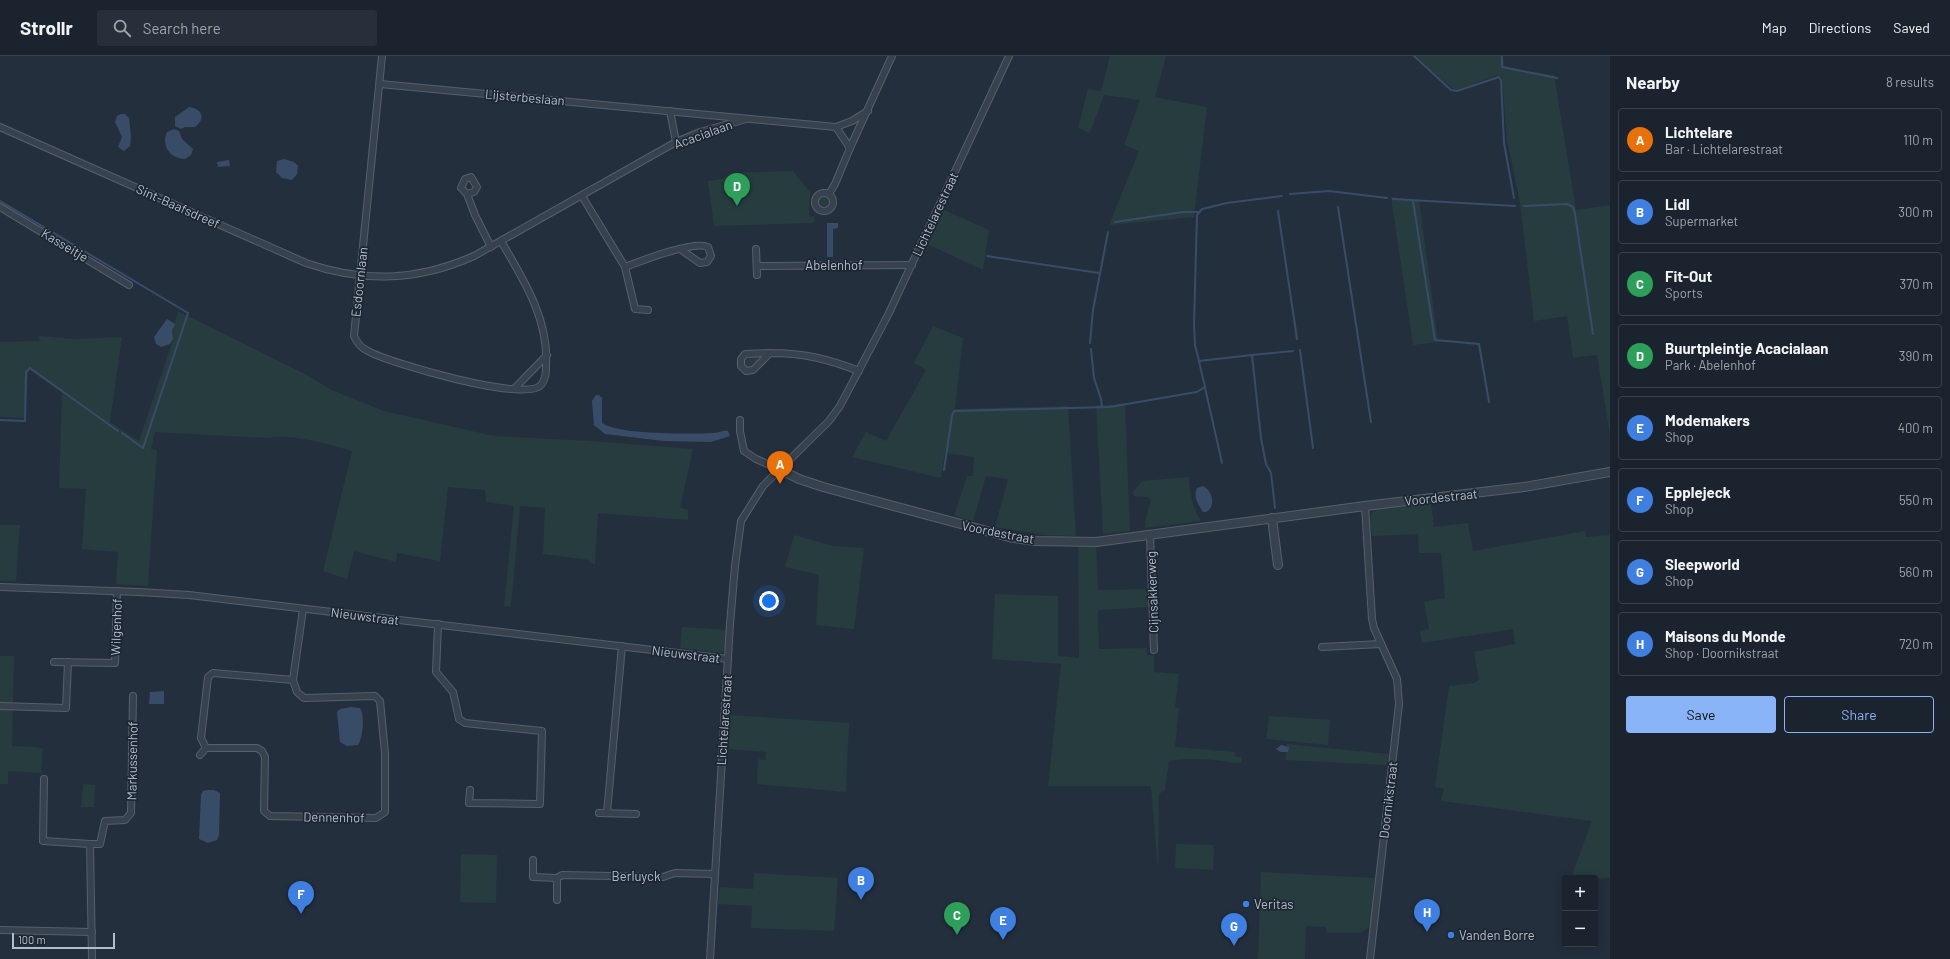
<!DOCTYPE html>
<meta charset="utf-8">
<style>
:root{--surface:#1b232e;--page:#282f3a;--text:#f1f3f6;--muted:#a0a4aa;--line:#39404a;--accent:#8ab4f8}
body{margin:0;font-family:Barlow,sans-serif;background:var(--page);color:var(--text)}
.controls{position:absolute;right:12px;bottom:12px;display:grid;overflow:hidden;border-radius:4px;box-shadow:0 2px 10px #0003}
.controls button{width:36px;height:36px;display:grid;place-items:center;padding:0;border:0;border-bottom:1px solid var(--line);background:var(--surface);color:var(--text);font:20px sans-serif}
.scale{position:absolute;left:12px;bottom:10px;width:103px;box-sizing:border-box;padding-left:4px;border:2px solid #b4bcc9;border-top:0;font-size:11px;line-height:14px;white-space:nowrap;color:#b4bcc9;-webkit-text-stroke:3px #1d2633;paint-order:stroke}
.you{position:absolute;left:769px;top:545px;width:14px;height:14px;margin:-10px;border:3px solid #fff;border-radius:50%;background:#1a73e8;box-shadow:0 0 0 6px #1a73e833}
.badge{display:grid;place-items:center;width:26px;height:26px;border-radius:50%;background:var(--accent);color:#fff;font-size:13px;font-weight:700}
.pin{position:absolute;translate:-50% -33px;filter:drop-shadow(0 1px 2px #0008)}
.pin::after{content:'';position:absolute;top:21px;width:14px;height:12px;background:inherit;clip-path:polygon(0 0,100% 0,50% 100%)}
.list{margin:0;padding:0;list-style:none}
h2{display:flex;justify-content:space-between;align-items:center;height:52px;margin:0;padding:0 16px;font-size:17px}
h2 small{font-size:13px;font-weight:400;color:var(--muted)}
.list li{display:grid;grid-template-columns:26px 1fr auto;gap:12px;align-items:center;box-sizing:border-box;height:64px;margin:0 8px 8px;padding:0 8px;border:1px solid var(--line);border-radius:4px}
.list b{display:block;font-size:15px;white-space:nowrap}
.list p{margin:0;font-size:13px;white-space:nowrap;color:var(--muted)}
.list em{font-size:13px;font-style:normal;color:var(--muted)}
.actions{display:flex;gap:8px;padding:12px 16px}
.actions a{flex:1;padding:9px 0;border:1px solid var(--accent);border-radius:4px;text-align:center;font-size:14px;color:var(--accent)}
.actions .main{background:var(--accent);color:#111}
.icon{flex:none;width:22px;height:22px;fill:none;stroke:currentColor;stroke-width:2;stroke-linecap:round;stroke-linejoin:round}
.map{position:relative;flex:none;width:1610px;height:903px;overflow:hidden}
header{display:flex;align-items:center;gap:24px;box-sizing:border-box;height:56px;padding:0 20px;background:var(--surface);border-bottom:1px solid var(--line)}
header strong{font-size:19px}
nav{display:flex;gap:22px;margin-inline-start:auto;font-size:14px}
.search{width:280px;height:36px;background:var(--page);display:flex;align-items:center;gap:10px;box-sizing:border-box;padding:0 14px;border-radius:4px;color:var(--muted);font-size:15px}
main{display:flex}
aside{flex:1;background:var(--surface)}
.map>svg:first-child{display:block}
.green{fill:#263c3f}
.water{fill:#394c67}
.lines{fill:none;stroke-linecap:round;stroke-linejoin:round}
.stream{stroke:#394c67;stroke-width:2}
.minor-casing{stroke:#565f6c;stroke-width:8}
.tertiary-casing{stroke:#565f6c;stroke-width:10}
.minor{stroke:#38414e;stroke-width:6}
.tertiary{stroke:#38414e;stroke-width:8}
.shop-dot{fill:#3f7fe0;stroke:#1d2633;stroke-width:1.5}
.labels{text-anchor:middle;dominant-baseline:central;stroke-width:3.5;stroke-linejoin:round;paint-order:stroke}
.street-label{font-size:13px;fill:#b4bcc9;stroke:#1d2633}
.poi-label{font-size:13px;fill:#b4bcc9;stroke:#1d2633;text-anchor:start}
</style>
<header>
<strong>Strollr</strong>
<div class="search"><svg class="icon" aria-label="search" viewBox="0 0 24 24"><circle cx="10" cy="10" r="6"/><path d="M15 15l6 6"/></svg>Search here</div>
<nav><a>Map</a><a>Directions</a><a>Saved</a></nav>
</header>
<main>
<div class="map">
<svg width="1610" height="903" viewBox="0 0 1610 903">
<rect width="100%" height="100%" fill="#242f3e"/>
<g class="green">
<path d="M 1110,0 L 1166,0 L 1155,41 L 1207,51 L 1194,161 L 1109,169 L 1139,95 L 1124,89 L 1140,44 L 1104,39 L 1090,77 L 1078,72 L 1088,33 L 1101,35 Z"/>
<path d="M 1413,0 L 1503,0 L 1504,11 L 1554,19 L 1576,154 L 1610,149 L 1610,378 L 1597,299 L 1573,302 L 1567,260 L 1534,265 L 1520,147 L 1507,84 L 1502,21 L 1497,19 L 1466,31 L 1455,34 Z"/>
<path d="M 793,115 L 810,136 L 809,159 L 811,161 L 816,159 L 814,162 L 816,165 L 812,167 L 714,170 L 708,125 L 721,123 L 731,117 Z"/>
<circle cx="824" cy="146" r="6"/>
<path d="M 1391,141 L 1419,144 L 1438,286 L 1413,289 Z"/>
<path d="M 942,153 L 989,174 L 983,214 L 927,188 Z"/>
<path d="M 178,255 L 303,317 L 332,334 L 384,355 L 494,380 L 590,385 L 693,393 L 680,452 L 688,454 L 688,464 L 598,457 L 595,508 L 590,507 L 589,504 L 543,498 L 545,452 L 520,450 L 511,551 L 504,550 L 514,450 L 486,446 L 485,434 L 448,431 L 440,505 L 397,497 L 396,506 L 354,495 L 347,523 L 323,515 L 352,395 C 323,387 296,378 266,382 L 155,376 L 151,393 L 157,394 L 148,530 L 116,528 L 118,496 L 82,493 L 86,433 L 59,432 L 62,337 L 28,313 L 26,362 L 0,361 L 0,286 L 40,285 L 39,280 L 75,283 L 122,281 L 110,366 L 139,385 L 173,284 L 172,276 Z"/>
<path d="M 933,270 L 963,282 L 955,353 L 1068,350 L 1076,480 L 1044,479 L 995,471 L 1008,423 L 986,420 L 973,465 L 954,460 L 967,420 L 973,420 L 974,401 L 945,397 L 941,422 L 852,401 L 866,376 L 886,385 L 926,314 L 914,307 Z"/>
<path d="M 752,301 L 757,301 L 758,305 L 752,313 L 747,313 L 744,309 L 745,303 Z"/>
<path d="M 1096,349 L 1125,349 L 1130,475 L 1103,478 Z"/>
<path d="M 1189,421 C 1190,438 1192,450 1201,465 L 1145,472 L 1146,461 L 1151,444 L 1148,441 L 1135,440 L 1132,437 L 1142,425 Z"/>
<path d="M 1431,448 L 1434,471 L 1468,467 L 1473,495 L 1585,475 L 1586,481 L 1610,479 L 1610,821 L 1599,823 L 1572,819 L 1592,765 L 1441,745 L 1444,733 L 1435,731 L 1449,630 L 1474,627 L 1479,624 L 1474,596 L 1515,588 L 1513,573 L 1422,587 L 1420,575 L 1429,573 L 1424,546 L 1445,542 L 1441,497 L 1419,497 L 1418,478 L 1372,480 C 1371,471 1367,458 1376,453 Z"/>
<path d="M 0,469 L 20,469 L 16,525 L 0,525 Z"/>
<path d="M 794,479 L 833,490 L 864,492 L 854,573 L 816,569 L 819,519 L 785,511 Z"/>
<path d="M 1096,488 L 1098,534 L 1147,533 L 1148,551 L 1098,554 L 1099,593 L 1147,592 L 1147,599 L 1154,599 L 1154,616 L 1179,618 L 1175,652 L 1179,652 L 1175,691 L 1235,696 L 1234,700 L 1242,701 L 1241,706 C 1235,708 1230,706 1223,705 C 1206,703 1185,702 1169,705 L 1165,734 L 1159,738 L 1158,814 L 1151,730 L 1048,730 L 1061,608 L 992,603 L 995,538 L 1058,540 L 1058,600 L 1079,602 L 1078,489 Z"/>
<path d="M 682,571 L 728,574 L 724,595 L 721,597 L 680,592 Z"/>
<path d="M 0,600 L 14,600 L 12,690 L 36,691 L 43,693 L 41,717 L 8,715 L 8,728 L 0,728 Z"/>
<path d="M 730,659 L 849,667 L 846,736 L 757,728 L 758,703 L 765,704 L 766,696 L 727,693 Z"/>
<path d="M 1269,660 L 1330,664 L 1328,689 L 1266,683 Z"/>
<path d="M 1287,688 L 1389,698 L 1387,709 L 1285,704 Z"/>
<path d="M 83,728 L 95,729 L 94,751 L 81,751 Z"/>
<path d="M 1176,788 L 1214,789 L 1213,814 L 1175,812 Z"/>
<path d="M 461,798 L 497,799 L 496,847 L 460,846 Z"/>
<path d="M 1261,816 L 1375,822 L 1371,870 L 1360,877 L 1327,877 L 1326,871 L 1306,870 L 1305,903 L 1258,903 Z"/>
<path d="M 754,817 L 838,822 L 834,875 L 751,872 L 752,850 L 718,848 L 720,831 L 753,833 Z"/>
</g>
<g class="water">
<path d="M 189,51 C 203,53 206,63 195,71 L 185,71 L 181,73 L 175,70 L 175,61 Z"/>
<path d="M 121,58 L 125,58 L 129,62 C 130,72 132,81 130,90 L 124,95 L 118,91 L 122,81 L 115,66 L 117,60 Z"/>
<path d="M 174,73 L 179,75 L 182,83 L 193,93 L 191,99 L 185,103 C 170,103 161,89 167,76 Z"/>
<path d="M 284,103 L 294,106 L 298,110 L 297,118 L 292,124 L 282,122 L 276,116 L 277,105 Z"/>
<path d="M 229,104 L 230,110 L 218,111 L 217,106 Z"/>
<path d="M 827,167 L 838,167 L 838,172 L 833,173 L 833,201 L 827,201 Z"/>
<path d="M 167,263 L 175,268 L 172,275 L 173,283 L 170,288 L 161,291 L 156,288 L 154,281 Z"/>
<path d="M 596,339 L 599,339 L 602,342 L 602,367 C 619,379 691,378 714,377 C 720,377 722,374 728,375 L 730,380 L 711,386 L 664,385 L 605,378 L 594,369 L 592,345 Z"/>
<path d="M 1203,430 C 1213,435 1216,451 1206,456 L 1203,456 C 1198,448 1193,441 1197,432 Z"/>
<path d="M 164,635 L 164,648 L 149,648 L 150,636 Z"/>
<path d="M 351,651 L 360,652 C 365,660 363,681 358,689 L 347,690 L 340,686 L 337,656 L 340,653 Z"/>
<path d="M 1281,689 L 1289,691 L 1288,696 L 1281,696 L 1276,693 Z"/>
<path d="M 207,734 L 214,734 L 220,737 L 219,779 L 217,784 L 208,787 L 199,783 L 201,739 L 203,735 Z"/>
</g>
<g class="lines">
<g class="stream">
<path d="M 1414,0 L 1451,34 L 1457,35 L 1499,21 L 1501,24 L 1504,87 L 1514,142"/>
<path d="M 1502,0 L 1502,11 L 1557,22"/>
<path d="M 1290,138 L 1329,135 L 1387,142"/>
<path d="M 1393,143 L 1515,150"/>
<path d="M 0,145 L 188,257 L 143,392 L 122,377"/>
<path d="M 1413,145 L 1435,284 L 1479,288 L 1489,346"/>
<path d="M 1524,150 L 1567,148 L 1573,151 L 1575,158 L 1593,278"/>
<path d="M 1338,151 L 1371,366"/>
<path d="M 1278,155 L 1297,283"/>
<path d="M 1115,166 L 1183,156 L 1199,156"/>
<path d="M 987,200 L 1099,217"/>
<path d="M 1090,287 L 1093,254 L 1108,176"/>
<path d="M 1091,293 L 1094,322 L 1101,343 L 1102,350"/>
<path d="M 1300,294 L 1313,392"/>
<path d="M 1252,299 L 1293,295"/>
<path d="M 1199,305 L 1222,407"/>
<path d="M 0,364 L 25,365 L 26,316 L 30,312 L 118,375"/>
<path d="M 944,414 L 952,360 L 954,355 L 1109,351 L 1197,336 L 1205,331"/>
<path d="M 1275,452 L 1271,417 L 1266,408 L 1261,382 L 1252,299 L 1199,305 L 1195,289 L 1194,269 L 1197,159 L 1202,153 L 1227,147 L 1282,140"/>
</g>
<g class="minor-casing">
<g id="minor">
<path d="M 382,0 L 354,280 C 357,287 361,292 368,295 C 389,307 526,347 541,329 C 546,323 546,316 546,309 C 549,263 523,223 501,185"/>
<path d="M 380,28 L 836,71 L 850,92 L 835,128 L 829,138"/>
<path d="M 670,55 L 676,86"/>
<path d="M 0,71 L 306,207 C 364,227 418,225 474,200 L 676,86 L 700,76 L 746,63"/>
<path d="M 836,71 L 852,65 L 868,55"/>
<path d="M 850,92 L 892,0"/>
<circle cx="824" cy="146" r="9"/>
<path d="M 467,138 L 474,136 L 477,131 L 471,121 L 465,123 L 461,132 L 467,138 L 475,159 L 491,191"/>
<path d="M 582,140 L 625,211 L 635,253 L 648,254"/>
<path d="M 0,151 L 129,229"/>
<path d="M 756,193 L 757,219"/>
<path d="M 757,210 L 912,209"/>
<path d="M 625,211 C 641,205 694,184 708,191 L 711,200 L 707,206 L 700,207 L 680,193"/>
<path d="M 770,297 L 745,298 L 741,303 L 741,310 L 746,315 L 753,314 L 770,297 C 804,297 828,303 859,315"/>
<path d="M 514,333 L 547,299"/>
<path d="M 740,364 L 740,375 L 744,395 L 756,403 L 779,413"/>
<path d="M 1365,450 L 1372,563 L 1374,572 L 1397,623 L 1399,648 L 1370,903"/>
<path d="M 1150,479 L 1154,594"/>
<path d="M 0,531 L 139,536 L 189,539 L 728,603"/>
<path d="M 438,568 L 436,616 L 453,636 L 459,663 L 465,667 L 542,675 L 540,748 L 469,747 L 470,734"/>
<path d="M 1322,591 L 1381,588"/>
<path d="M 54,606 L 115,607 L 117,535"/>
<path d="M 293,624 L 213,617 L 208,621 L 201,682 L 206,692 L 257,692 L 262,695 L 265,701 L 264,755 L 270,760 L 376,762 L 385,756 L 385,697 L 380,645 L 375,640 L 304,642 L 297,636 L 293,624 L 303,553"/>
<path d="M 0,650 L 66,652 L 68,606"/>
<path d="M 200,699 L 206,692"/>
<path d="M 44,723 L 43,785 L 90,788 L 92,903"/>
<path d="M 599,757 L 636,758"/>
<path d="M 607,757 L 622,590"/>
<path d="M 90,788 L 100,788 L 105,765 L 125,764 L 131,757 L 133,640"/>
<path d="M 533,804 L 533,821 L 557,822 L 562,819 L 663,821 L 675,817 L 714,818"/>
<path d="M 557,844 L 557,822"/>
<path d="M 0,874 L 92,876"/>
<path d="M 710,903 L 730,568 L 735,510 L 741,465 L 763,430 L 829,365 L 840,350 L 888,259 L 1009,0"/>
</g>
</g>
<g class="tertiary-casing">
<g id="tertiary">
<path d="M 779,413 L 799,423 L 823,431 L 1009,481 L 1035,485 L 1096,486 L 1365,450 L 1524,431 L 1610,416"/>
<path d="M 1272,462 L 1278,509"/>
</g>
</g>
<use href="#minor" class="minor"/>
<use href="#tertiary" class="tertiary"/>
</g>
<g class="shop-dot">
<circle cx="1246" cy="848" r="4"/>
<circle cx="1451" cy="879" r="4"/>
</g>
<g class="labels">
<g class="street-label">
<text transform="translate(525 41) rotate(5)">Lijsterbeslaan</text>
<text transform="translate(703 78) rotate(-20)">Acacialaan</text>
<text transform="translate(178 150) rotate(24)">Sint-Baafsdreef</text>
<text transform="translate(935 158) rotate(-65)">Lichtelarestraat</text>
<text transform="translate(65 189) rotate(31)">Kasseitje</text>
<text x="834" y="209">Abelenhof</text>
<text transform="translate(359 226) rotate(-84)">Esdoornlaan</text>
<text transform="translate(1441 441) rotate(-6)">Voordestraat</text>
<text transform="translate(998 476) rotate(11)">Voordestraat</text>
<text transform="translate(1152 536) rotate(-92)">Cijnsakkerweg</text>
<text transform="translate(365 560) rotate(7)">Nieuwstraat</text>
<text transform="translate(116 571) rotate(-88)">Wilgenhof</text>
<text transform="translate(686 598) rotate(7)">Nieuwstraat</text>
<text transform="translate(724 664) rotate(-86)">Lichtelarestraat</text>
<text transform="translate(132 705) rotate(-89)">Markussenhof</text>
<text transform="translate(1388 744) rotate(-83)">Doornikstraat</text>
<text transform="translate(334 761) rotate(1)">Dennenhof</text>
<text x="636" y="820">Berluyck</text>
</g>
<g class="poi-label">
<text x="1254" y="848">Veritas</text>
<text x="1459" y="879">Vanden Borre</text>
</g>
</g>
</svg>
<div class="controls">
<button>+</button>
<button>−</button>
</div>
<div class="scale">100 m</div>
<div class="you"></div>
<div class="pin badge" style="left:780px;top:428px;background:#e8710a">A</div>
<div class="pin badge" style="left:861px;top:844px;background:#3f7fe0">B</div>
<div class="pin badge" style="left:957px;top:879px;background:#2e9e5b">C</div>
<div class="pin badge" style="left:737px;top:150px;background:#2e9e5b">D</div>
<div class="pin badge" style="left:1003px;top:884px;background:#3f7fe0">E</div>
<div class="pin badge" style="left:301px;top:858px;background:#3f7fe0">F</div>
<div class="pin badge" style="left:1234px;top:890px;background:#3f7fe0">G</div>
<div class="pin badge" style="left:1427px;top:876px;background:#3f7fe0">H</div>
</div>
<aside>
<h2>Nearby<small>8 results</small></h2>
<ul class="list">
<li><span class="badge" style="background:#e8710a">A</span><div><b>Lichtelare</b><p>Bar · Lichtelarestraat</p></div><em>110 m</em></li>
<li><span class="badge" style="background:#3f7fe0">B</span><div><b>Lidl</b><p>Supermarket</p></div><em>300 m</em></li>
<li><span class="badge" style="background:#2e9e5b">C</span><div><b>Fit-Out</b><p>Sports</p></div><em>370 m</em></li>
<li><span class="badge" style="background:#2e9e5b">D</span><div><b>Buurtpleintje Acacialaan</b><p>Park · Abelenhof</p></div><em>390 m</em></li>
<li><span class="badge" style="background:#3f7fe0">E</span><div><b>Modemakers</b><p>Shop</p></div><em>400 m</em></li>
<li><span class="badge" style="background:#3f7fe0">F</span><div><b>Epplejeck</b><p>Shop</p></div><em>550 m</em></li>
<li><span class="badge" style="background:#3f7fe0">G</span><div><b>Sleepworld</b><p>Shop</p></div><em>560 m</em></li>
<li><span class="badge" style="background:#3f7fe0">H</span><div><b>Maisons du Monde</b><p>Shop · Doornikstraat</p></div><em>720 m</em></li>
</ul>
<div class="actions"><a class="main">Save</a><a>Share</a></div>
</aside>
</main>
